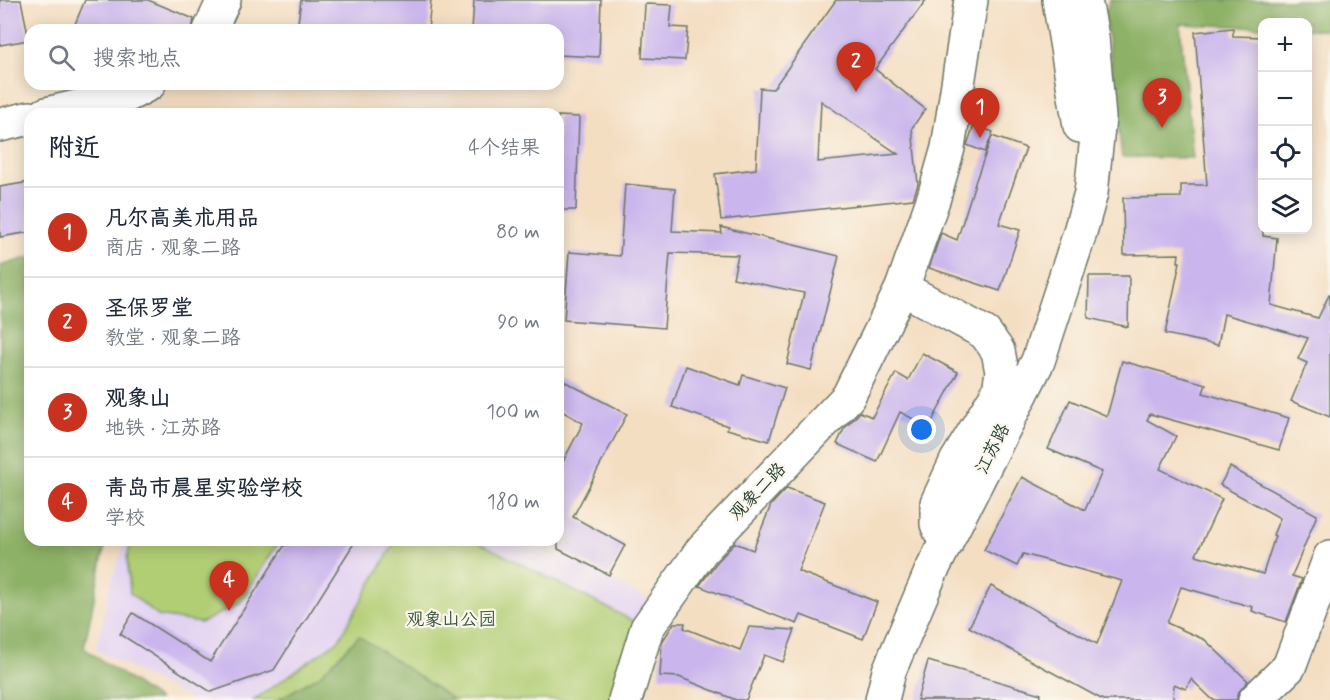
<!DOCTYPE html>
<html lang="zh">
<meta charset="utf-8">
<style>
:root{--surface:#fff;--page:#f2f2f3;--text:#1f2937;--muted:#747a83;--line:#e0e1e3;--accent:#c8321e}
body{margin:0;font-family:Mynerve,"LXGW WenKai TC",sans-serif;background:var(--page);color:var(--text)}
.controls{position:absolute;right:18px;top:18px;display:grid;overflow:hidden;border-radius:12px;box-shadow:0 3px 15px #0003}
.controls button{width:54px;height:54px;display:grid;place-items:center;padding:0;border:0;border-bottom:2px solid var(--line);background:var(--surface);color:var(--text);font:30px sans-serif}
.you{position:absolute;left:922px;top:430px;width:21px;height:21px;margin:-15px;border:4px solid #fff;border-radius:50%;background:#1a73e8;box-shadow:0 0 0 9px #1a73e833}
.badge{display:grid;place-items:center;width:39px;height:39px;border-radius:50%;background:var(--accent);color:#fff;font-size:20px;font-weight:700}
.pin{position:absolute;translate:-50% -50px;filter:drop-shadow(0 2px 3px #0008)}
.pin::after{content:'';position:absolute;top:32px;width:21px;height:18px;background:inherit;clip-path:polygon(0 0,100% 0,50% 100%)}
.list{margin:0;padding:0;list-style:none}
h2{display:flex;justify-content:space-between;align-items:center;height:78px;margin:0;padding:0 24px;font-size:26px}
h2 small{font-size:20px;font-weight:400;color:var(--muted)}
.list li{display:grid;grid-template-columns:39px 1fr auto;gap:18px;align-items:center;box-sizing:border-box;height:90px;padding:0 24px;border-top:2px solid var(--line)}
.list b{display:block;font-size:22px;white-space:nowrap}
.list p{margin:0;font-size:20px;white-space:nowrap;color:var(--muted)}
.list em{font-size:20px;font-style:normal;color:var(--muted)}
.icon{flex:none;width:33px;height:33px;fill:none;stroke:currentColor;stroke-width:2;stroke-linecap:round;stroke-linejoin:round}
.map{position:relative;flex:none;width:1330px;height:700px;overflow:hidden}
.search{position:absolute;background:var(--surface);box-shadow:0 3px 15px #0003;left:24px;top:24px;width:540px;height:66px;display:flex;align-items:center;gap:15px;box-sizing:border-box;padding:0 21px;border-radius:18px;color:var(--muted);font-size:22px}
.panel{position:absolute;background:var(--surface);box-shadow:0 3px 15px #0003;left:24px;top:108px;width:540px;height:438px;border-radius:18px}
.map>svg:first-child{display:block}
.built{fill:#e3d3f2}
.green{fill:#b2ce74;stroke:#688654;stroke-width:1.5}
.forest{fill:#8db166;stroke:#56774d;stroke-width:1.5}
.building{fill:#cab6ed;fill-rule:evenodd}
.lines{fill:none;stroke-linecap:round;stroke-linejoin:round}
.minor-casing{stroke:#6a7566;stroke-width:36}
.minor{stroke:#fff;stroke-width:33}
.labels{text-anchor:middle;dominant-baseline:central;stroke-width:4.5;stroke-linejoin:round;paint-order:stroke}
.street-label{font-size:18px;fill:#1f3d34;stroke:#fbf7ec}
.park-label{font-size:18px;fill:#3c5a41;stroke:#fbf7ec}
</style>
<div class="map">
<svg width="1330" height="700" viewBox="0 0 1330 700">
<rect width="100%" height="100%" fill="#fbf7ec"/>
<filter id="ink" filterUnits="userSpaceOnUse"><feTurbulence type="fractalNoise" baseFrequency=".0167" numOctaves="2"/><feDisplacementMap in="SourceGraphic" scale="12" xChannelSelector="R" yChannelSelector="G"/><feConvolveMatrix kernelMatrix="1 2 1 2 8 2 1 2 1" color-interpolation-filters="sRGB"/></filter>
<filter id="wash" filterUnits="userSpaceOnUse"><feTurbulence type="fractalNoise" baseFrequency=".008" numOctaves="4" result="noise"/><feDisplacementMap in="SourceGraphic" scale="24" xChannelSelector="R" yChannelSelector="G"/><feGaussianBlur stdDeviation="1.35" result="paint"/><feColorMatrix in="noise" values="0 0 0 0 0 0 0 0 0 0 0 0 0 0 0 0 0 1.4 0 .05"/><feComposite in="paint" operator="in"/></filter>
<g filter="url(#wash)">
<rect width="100%" height="100%" fill="#f4dec2"/>
<g class="built">
<path d="M 126,540 L 396,540 L 338,641 L 254,700 L 192,700 L 96,650 L 111,582 Z"/>
<path d="M 474,540 L 534,540 L 662,607 L 647,628 Z"/>
</g>
<g class="green">
<path d="M 132,540 L 280,540 L 240,603 L 201,623 L 158,616 L 130,593 L 127,558 Z"/>
<path d="M 396,540 L 474,540 L 647,628 L 625,700 L 254,700 L 338,641 Z"/>
</g>
<g class="forest">
<path d="M 1110,0 L 1330,0 L 1330,30 L 1308,29 L 1308,22 L 1262,22 L 1262,27 L 1180,24 L 1193,158 L 1122,157 L 1105,14 Z"/>
<path d="M 30,257 L 30,540 L 106,540 L 84,648 L 159,700 L 0,700 L 0,266 Z"/>
<path d="M 359,636 L 454,700 L 277,700 L 319,676 Z"/>
</g>
<g id="blocks">
<g class="building">
<path d="M 0,0 L 21,0 L 29,40 L 0,45 Z"/>
<path d="M 85,0 L 148,0 L 194,19 L 192,30 L 90,30 L 75,24 Z"/>
<path d="M 301,0 L 431,0 L 428,30 L 297,30 Z"/>
<path d="M 474,0 L 601,0 L 599,57 L 558,55 L 558,30 L 472,30 Z"/>
<path d="M 836,0 L 926,0 L 875,69 L 925,109 L 912,128 L 918,184 L 913,199 L 721,220 L 715,174 L 756,169 L 760,88 L 773,89 ZM 821,101 L 898,154 L 818,162 Z"/>
<path d="M 645,4 L 672,5 L 670,27 L 688,28 L 685,60 L 642,58 Z"/>
<path d="M 1233,28 L 1233,36 L 1263,37 L 1263,236 L 1277,238 L 1271,305 L 1318,318 L 1330,293 L 1330,417 L 1291,401 L 1307,363 L 1298,359 L 1308,338 L 1224,314 L 1218,345 L 1165,334 L 1180,262 L 1178,262 L 1179,254 L 1124,255 L 1123,198 L 1181,197 L 1181,185 L 1207,185 L 1195,32 Z"/>
<path d="M 558,116 L 579,117 L 576,210 L 558,210 Z"/>
<path d="M 974,125 L 993,132 L 985,152 L 967,145 Z"/>
<path d="M 992,136 L 1026,148 L 999,224 L 1020,230 L 1000,291 L 929,268 L 941,233 L 957,240 L 976,180 Z"/>
<path d="M 30,182 L 30,232 L 0,237 L 0,187 Z"/>
<path d="M 625,184 L 675,189 L 672,231 L 722,233 L 721,227 L 839,256 L 811,370 L 787,364 L 804,293 L 733,278 L 738,255 L 670,253 L 664,328 L 564,320 L 569,252 L 620,256 Z"/>
<path d="M 1089,276 L 1129,276 L 1128,327 L 1088,318 Z"/>
<path d="M 922,353 L 958,372 L 929,427 L 900,412 L 877,462 L 837,444 L 844,429 L 860,412 L 872,417 L 896,373 L 908,380 Z"/>
<path d="M 1122,361 L 1206,384 L 1203,393 L 1289,418 L 1279,450 L 1150,414 L 1147,420 L 1176,436 L 1160,469 L 1222,499 L 1196,555 L 1263,574 L 1275,536 L 1273,535 L 1280,518 L 1220,485 L 1230,467 L 1317,515 L 1292,576 L 1302,579 L 1286,622 L 1252,611 L 1253,607 L 1181,587 L 1167,623 L 1205,640 L 1248,681 L 1237,694 L 1237,700 L 1213,700 L 1191,679 L 1186,689 L 1174,684 L 1173,700 L 1103,700 L 969,627 L 991,586 L 1097,644 L 1122,581 L 1023,554 L 1017,566 L 984,550 L 1022,477 L 1085,510 L 1102,472 L 1048,449 L 1070,400 L 1107,416 Z"/>
<path d="M 686,366 L 740,385 L 743,375 L 785,388 L 769,441 L 727,429 L 728,426 L 672,407 Z"/>
<path d="M 558,378 L 627,414 L 573,517 L 625,545 L 609,575 L 558,549 L 558,471 L 583,423 L 558,409 Z"/>
<path d="M 787,488 L 825,502 L 798,571 L 877,602 L 863,639 L 801,615 L 797,624 L 699,586 L 717,562 L 735,543 L 753,550 L 771,505 Z"/>
<path d="M 288,540 L 356,540 L 274,670 L 211,692 L 120,634 L 133,613 L 210,662 Z"/>
<path d="M 674,623 L 685,623 L 684,628 L 740,650 L 749,627 L 795,630 L 783,662 L 764,655 L 746,700 L 736,700 L 679,677 L 660,676 L 662,642 Z"/>
<path d="M 928,661 L 1041,694 L 1040,700 L 917,700 Z"/>
</g>
</g>
</g>
<g filter="url(#ink)">
<use href="#blocks" fill-opacity="0" stroke="#6a7566" stroke-width="1.5"/>
<g class="lines">
<g class="minor-casing">
<g id="minor">
<path d="M 1059,0 L 1080,126"/>
<path d="M 210,30 L 224,0"/>
<path d="M 46,114 L 128,95 L 149,84"/>
<path d="M 0,125 L 30,118"/>
<path d="M 902,288 L 985,333 L 998,351 L 1002,372 L 999,391 L 957,460 L 937,503 L 937,524 L 946,544"/>
<path d="M 625,700 L 647,628 L 702,550 L 848,397 L 902,288 L 934,197 L 948,148 L 971,0"/>
<path d="M 882,700 L 889,671 L 931,572 L 1038,361 L 1078,239 L 1091,193 L 1099,118 L 1092,37 L 1085,0"/>
<path d="M 1255,700 L 1289,667 L 1330,557"/>
</g>
</g>
<use href="#minor" class="minor"/>
</g>
</g>
<g class="labels">
<g class="street-label">
<text transform="translate(993 449) rotate(-63)">江苏路</text>
<text transform="translate(758 492) rotate(-46)">观象二路</text>
</g>
<g class="park-label">
<text x="451" y="620">观象山公园</text>
</g>
</g>
</svg>
<div class="controls">
<button>+</button>
<button>−</button>
<button><svg class="icon" aria-label="locate" viewBox="0 0 24 24"><circle cx="12" cy="12" r="6"/><path d="M12 2v4M12 18v4M2 12h4M18 12h4"/></svg></button>
<button><svg class="icon" aria-label="layers" viewBox="0 0 24 24"><path d="M12 4l9 5-9 5-9-5zM3 14l9 5 9-5"/></svg></button>
</div>
<div class="you"></div>
<div class="pin badge" style="left:980px;top:138px">1</div>
<div class="pin badge" style="left:856px;top:92px">2</div>
<div class="pin badge" style="left:1162px;top:128px">3</div>
<div class="pin badge" style="left:229px;top:611px">4</div>
<div class="search"><svg class="icon" aria-label="search" viewBox="0 0 24 24"><circle cx="10" cy="10" r="6"/><path d="M15 15l6 6"/></svg>搜索地点</div>
<section class="panel">
<h2>附近<small>4个结果</small></h2>
<ul class="list">
<li><span class="badge">1</span><div><b>凡尔高美术用品</b><p>商店 · 观象二路</p></div><em>80 m</em></li>
<li><span class="badge">2</span><div><b>圣保罗堂</b><p>教堂 · 观象二路</p></div><em>90 m</em></li>
<li><span class="badge">3</span><div><b>观象山</b><p>地铁 · 江苏路</p></div><em>100 m</em></li>
<li><span class="badge">4</span><div><b>青岛市晨星实验学校</b><p>学校</p></div><em>180 m</em></li>
</ul>
</section>
</div>
